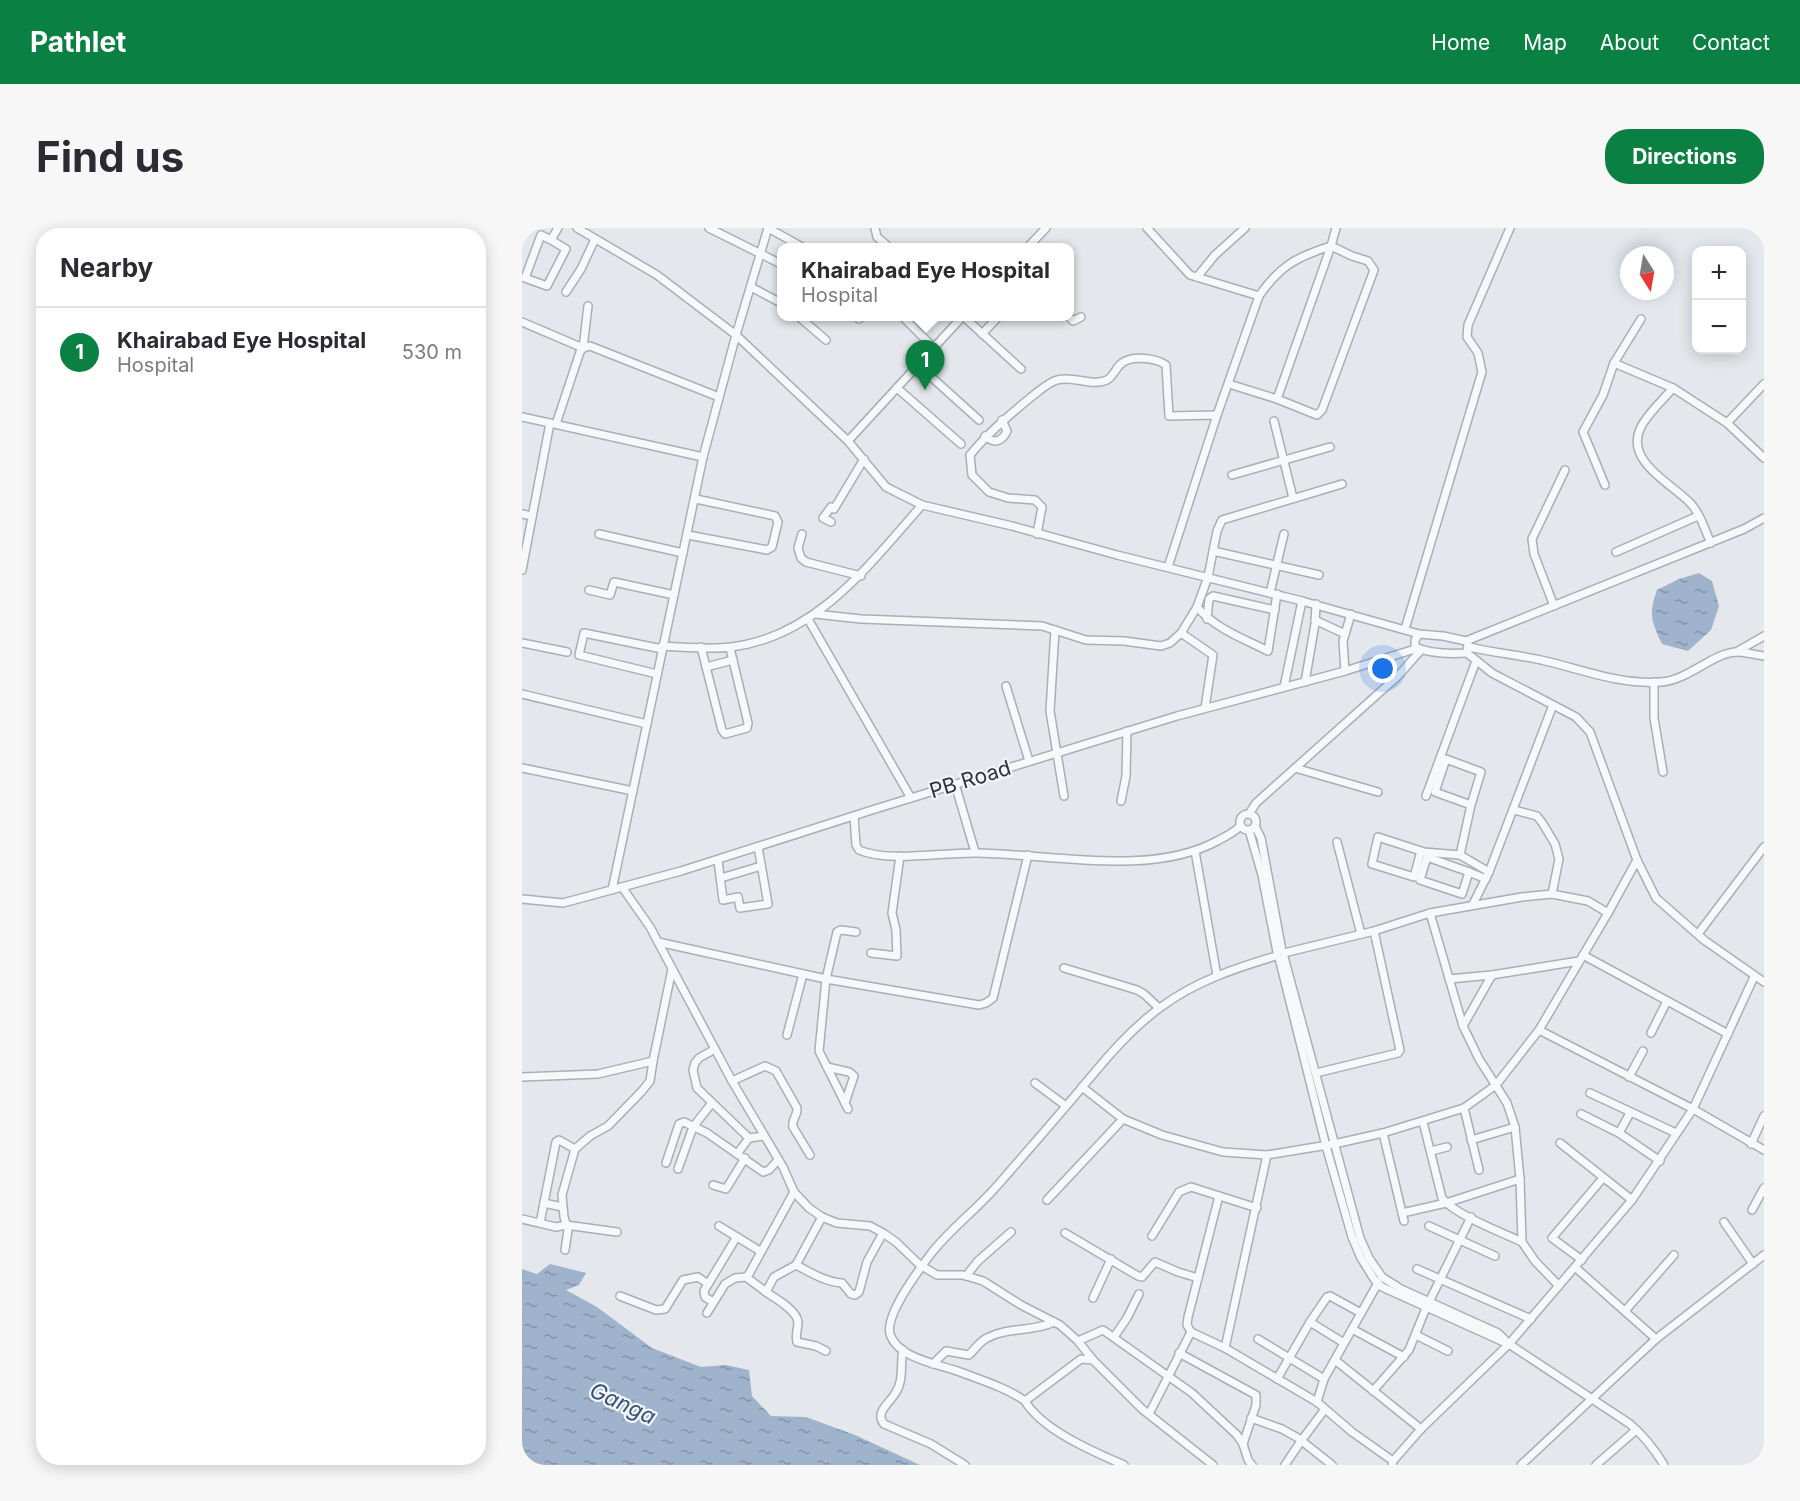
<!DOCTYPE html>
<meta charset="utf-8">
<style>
:root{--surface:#fff;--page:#f7f7f7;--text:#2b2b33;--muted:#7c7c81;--line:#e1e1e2;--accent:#0b8043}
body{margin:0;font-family:Inter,sans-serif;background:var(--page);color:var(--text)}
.controls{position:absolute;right:18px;top:18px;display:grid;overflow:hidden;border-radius:12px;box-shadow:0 3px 15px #0003}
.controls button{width:54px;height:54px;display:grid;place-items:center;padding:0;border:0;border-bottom:2px solid var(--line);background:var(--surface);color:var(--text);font:30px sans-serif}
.compass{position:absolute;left:1098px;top:18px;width:54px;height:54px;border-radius:50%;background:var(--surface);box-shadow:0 3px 15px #0003;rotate:169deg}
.you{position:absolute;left:861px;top:441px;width:21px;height:21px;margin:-15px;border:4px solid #fff;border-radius:50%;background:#1a73e8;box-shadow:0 0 0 9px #1a73e833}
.badge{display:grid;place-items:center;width:39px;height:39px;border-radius:50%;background:var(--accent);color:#fff;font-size:20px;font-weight:700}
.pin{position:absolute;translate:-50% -50px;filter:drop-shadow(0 2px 3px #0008)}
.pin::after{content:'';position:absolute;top:32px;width:21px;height:18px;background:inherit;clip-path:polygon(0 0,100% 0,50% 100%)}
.popup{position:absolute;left:255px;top:15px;width:297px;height:78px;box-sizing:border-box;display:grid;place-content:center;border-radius:12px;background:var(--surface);filter:drop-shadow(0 2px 4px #0005);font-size:20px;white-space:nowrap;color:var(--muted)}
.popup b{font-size:22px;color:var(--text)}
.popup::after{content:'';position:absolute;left:50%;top:100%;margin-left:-12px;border:12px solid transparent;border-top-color:var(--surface)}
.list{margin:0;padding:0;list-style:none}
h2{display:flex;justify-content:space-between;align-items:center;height:78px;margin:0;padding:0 24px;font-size:26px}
h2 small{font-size:20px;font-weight:400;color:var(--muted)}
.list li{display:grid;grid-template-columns:39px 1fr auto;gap:18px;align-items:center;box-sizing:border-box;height:90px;padding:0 24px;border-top:2px solid var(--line)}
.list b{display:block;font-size:22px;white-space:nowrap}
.list p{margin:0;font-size:20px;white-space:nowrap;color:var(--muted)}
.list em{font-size:20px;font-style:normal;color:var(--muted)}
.map{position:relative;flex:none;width:1242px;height:1237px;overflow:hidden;border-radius:24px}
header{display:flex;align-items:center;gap:36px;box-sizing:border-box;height:84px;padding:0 30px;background:var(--accent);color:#fff}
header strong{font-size:28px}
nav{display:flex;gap:33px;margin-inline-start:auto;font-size:21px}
.intro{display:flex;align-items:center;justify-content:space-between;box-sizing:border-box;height:144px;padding:0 36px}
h1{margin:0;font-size:42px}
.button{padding:15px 27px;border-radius:24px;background:var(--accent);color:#fff;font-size:21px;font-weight:700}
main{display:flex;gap:36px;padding:0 36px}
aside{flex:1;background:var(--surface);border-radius:24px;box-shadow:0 3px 15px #0003}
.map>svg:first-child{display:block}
.water{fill:url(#water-ripples)}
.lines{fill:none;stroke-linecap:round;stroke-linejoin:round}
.minor-casing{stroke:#a9aeb7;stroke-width:10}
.minor{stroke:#f7f8fa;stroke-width:7}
.labels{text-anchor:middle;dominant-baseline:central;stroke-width:4.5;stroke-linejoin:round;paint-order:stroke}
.street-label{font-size:21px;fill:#2b3445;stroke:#f4f6f9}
.water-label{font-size:22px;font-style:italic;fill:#34527a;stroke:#f4f6f9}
</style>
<header>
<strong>Pathlet</strong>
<nav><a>Home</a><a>Map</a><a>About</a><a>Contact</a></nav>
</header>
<div class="intro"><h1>Find us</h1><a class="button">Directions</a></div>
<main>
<aside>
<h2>Nearby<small></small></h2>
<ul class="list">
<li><span class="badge">1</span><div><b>Khairabad Eye Hospital</b><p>Hospital</p></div><em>530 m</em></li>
</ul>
</aside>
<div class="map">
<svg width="1242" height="1237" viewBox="0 0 1242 1237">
<defs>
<pattern id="water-ripples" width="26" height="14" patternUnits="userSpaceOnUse" patternTransform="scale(1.5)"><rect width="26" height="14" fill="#9fb4cc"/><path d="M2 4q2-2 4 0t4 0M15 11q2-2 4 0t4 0" fill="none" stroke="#8293a7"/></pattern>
</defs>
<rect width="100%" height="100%" fill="#e4e7ec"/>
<g class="water">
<path d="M 1177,345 L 1190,353 L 1197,378 L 1189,402 L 1166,423 L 1140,416 C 1130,394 1126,387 1135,362 L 1157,351 Z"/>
<path d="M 28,1036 L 64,1045 L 57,1057 L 44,1062 L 75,1079 L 130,1120 L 179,1139 L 204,1137 L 227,1142 L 230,1168 L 249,1188 L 284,1189 L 333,1207 L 398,1237 L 0,1237 L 0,1041 L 15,1046 Z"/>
</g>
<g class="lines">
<g class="minor-casing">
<g id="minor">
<path d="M 55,0 L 135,47 L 214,107 L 326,213 L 364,259 L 400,277 L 490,298 L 595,327 L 780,373 L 897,406 L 921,408 L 944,413 L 946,416 L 945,425 C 928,426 908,426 893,419 L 893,412 L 897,406"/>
<path d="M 187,0 L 259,36"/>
<path d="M 246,0 L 282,20"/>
<path d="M 353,0 L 355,9 L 368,20"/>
<path d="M 625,0 L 668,47 L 737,68 L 695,187"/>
<path d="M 29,12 L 19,7 L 3,50 L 25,58 L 44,21 L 29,12 L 36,0"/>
<path d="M 809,18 L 830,28 L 846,33 L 852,42 L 800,182 L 795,187 L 755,171 Z"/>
<path d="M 505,20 L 524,0"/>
<path d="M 675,49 L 693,27 L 723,0"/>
<path d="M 229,59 L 259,75"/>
<path d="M 44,64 L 59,41 L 73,11"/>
<path d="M 737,68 C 758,38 774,29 809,18 L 814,0"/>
<path d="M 276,88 L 304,112"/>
<path d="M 334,88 L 337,91"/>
<path d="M 380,88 L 412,120"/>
<path d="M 441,88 L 499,141"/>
<path d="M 546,88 L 551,93 L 559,89"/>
<path d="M 0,94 L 61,120 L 66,78"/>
<path d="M 460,106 L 477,88"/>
<path d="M 1092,135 L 1151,160 L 1205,195 L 1242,230"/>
<path d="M 396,137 L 457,192"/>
<path d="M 707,156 L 755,171"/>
<path d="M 375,160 L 439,216"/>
<path d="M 1151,160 C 1141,172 1126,185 1119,199 C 1101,234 1153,257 1170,277 C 1179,287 1183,303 1189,315"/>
<path d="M 0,189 L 181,229"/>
<path d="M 752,193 L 771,270"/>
<path d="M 1205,195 L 1242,156"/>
<path d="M 34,196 L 58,124 L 61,120 L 68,118 L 197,169"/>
<path d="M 463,208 C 472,216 480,214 485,203 L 480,192"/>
<path d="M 326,213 L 441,88"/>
<path d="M 710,247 L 808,219"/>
<path d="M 1083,257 L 1061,204 L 1081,167 L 1092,135 L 1119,91"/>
<path d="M 0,286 L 10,288"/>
<path d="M 309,294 L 301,290 L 309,279 L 312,281 L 342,231"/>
<path d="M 77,306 L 161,325"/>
<path d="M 280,306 L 276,320 L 279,330 L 284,334 L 339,348"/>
<path d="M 515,306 L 520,279 L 513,272 L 486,270 L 467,264 L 450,247 L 448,227 C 466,205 486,188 508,170 C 516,164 525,155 535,152 C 551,147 569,159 585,152 C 592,148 594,139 600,135 C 610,127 634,130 644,137 L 647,188 L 695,187 L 646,339"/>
<path d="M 166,307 L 245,322 L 250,319 L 256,294 L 253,288 L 174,271"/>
<path d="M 691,323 L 797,347"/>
<path d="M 1094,324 L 1176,288"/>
<path d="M 0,342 L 28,195"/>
<path d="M 67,362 L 88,367 L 92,354 L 152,367"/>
<path d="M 748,365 L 762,306"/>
<path d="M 1032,378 L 1012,326 L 1010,311 L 1043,242"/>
<path d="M 675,379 C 694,401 720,410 746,423 L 755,366"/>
<path d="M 293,386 L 339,391 L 520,398 L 564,412 L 602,413 L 639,418 L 648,415 L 659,405 L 675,379 L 686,349 L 695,303 L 700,292 L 820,256"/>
<path d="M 286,391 L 389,570"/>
<path d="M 685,391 L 687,371 L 691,368 L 753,382"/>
<path d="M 793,392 L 823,406"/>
<path d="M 883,401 L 960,144 L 956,125 L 945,109 L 946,97 L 988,0"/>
<path d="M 533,402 L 528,483 L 542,568"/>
<path d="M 659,405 L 691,427 L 683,480"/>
<path d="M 944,413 L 1222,301 L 1242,290"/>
<path d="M 0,415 L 45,424"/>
<path d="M 140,418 C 163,419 187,422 209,419 C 294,409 348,336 400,277"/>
<path d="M 179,419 L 200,502 L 203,506 L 225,500 L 226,495 L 208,420"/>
<path d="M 947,419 C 973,425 998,427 1023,433 C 1062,442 1099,457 1139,454 C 1167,452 1192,424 1215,424 C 1224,424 1233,427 1242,428"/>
<path d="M 1214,424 L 1242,408"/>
<path d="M 945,425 L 970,445 L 1054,489 L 1068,504 L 1115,632 L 1134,670 L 1182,712 L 1242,754"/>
<path d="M 184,439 L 211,432"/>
<path d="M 823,443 L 821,413 L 829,386"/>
<path d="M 135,446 L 57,427 L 62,405 L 140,421"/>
<path d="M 783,454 L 793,396 L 794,376"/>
<path d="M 1132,454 L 1132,490 L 1141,544"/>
<path d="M 484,458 L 507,533"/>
<path d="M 762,459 L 780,373"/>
<path d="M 0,466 L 125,496"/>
<path d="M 0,540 L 111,563"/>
<path d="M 773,540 L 856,564"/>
<path d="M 433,556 L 453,624"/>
<path d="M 904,568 L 954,433"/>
<path d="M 599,573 L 604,548 L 605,503"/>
<path d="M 949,577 L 959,544 L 924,531 L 913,564 L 949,577 L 938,627 L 967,644"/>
<path d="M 992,582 L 1015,588 L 1021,596 L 1033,616 L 1037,631 L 1030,666"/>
<circle cx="726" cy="594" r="8"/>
<path d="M 727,586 L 734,575 L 876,448 L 899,422"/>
<path d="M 332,588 L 334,617 L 337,622 C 367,635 421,624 455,625 C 528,626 629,649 695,613 C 704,608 712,605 718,598"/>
<path d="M 733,598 L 739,610 L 760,723"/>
<path d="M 727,602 L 740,647 L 755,724"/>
<path d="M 815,614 L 839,706"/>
<path d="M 673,623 L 695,748"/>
<path d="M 899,623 L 892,649 L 850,636 L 856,609 L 902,624 L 938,627"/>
<path d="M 905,629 L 947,644 L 940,666 L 898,652 Z"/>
<path d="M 196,632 L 201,672 L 216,669 L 218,680 L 246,676 L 236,619"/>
<path d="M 947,644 L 964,651"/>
<path d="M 199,650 L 239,638"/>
<path d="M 100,659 L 128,699 L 210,853 L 261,939 L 272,964 L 287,980 L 300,989 L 315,995 L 348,998 L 361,1005 L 374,1014 L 400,1039"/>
<path d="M 90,662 L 181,229 L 214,107 L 246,0"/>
<path d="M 0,671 L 41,675 L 159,643 L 350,582 L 655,488 L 823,443 L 896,420"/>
<path d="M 951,676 L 967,644 L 1031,477"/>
<path d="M 908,685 L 941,798 L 957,831 L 985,875 L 993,899 L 998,951 L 1000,1014 L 1013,1033 L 1037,1058"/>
<path d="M 1176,706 L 1242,619"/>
<path d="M 136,714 L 304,751 L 315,704 L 319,702 L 334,704"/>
<path d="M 349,725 L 375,728 L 374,702 L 370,685 L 378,628"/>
<path d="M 762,725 L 852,703 L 908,685 L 1000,669 L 1030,666 L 1066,673 L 1086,685"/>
<path d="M 1061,727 L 1206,806"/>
<path d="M 762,729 L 838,1010 L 847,1030 L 860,1049 L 879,1061 L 976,1105 L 987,1116 L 1108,1196 C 1122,1208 1133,1222 1142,1237"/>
<path d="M 757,730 L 804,918 L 830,1009 L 839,1030 L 852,1051 L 860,1059 L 984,1115"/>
<path d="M 542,740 L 615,762 L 622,766 L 637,780"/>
<path d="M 927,751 L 970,747 L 1057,733"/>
<path d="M 941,798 L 970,747"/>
<path d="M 1017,802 L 1171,881 L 1242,922"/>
<path d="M 1129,805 L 1145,773"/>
<path d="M 265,807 L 281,746"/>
<path d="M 193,821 L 177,830 L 173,835 L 171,842 L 175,860 L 227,910"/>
<path d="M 305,839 L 327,844 L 332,848 L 323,875"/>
<path d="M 794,845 L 876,825 L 878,822 L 852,703"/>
<path d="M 0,849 L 76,846 L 131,833 L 150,741"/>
<path d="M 1107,849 L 1121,823"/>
<path d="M 210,853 L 243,838 L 254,843 L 275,880 C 276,888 269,891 271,899 L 288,927"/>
<path d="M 513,855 L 544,878"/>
<path d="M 560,859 L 601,891 L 640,907 L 701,924 L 745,927 L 812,916 L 861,905 L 942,880 L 974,857 L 1017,802 L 1086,685 L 1115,632"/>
<path d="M 1068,865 L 1154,905"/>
<path d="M 942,880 L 957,942"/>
<path d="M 326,881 L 297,823 L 304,751 L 457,777 L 464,775 L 471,770 L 506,627"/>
<path d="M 1059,886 L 1097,905 L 1138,933"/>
<path d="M 901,894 L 920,970 C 933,987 979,1004 1000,1014"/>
<path d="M 861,905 L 882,993"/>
<path d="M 1097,905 L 1108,885"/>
<path d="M 949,912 L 993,899"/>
<path d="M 1038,915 L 1110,972"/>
<path d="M 1229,916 L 1242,888"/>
<path d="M 909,923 L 925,919"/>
<path d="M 215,926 L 227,910 L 242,908"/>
<path d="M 144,935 L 157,896 L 162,894 L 185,905 L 241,944 L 247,942 L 256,932"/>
<path d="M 156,941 L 171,899 L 189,876"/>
<path d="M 191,957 L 204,961 L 223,930"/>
<path d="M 697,968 L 666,1089 L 665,1097 L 669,1104 L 703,1120 L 795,1174 L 830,1204 L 871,1233"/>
<path d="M 525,972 L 601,891"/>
<path d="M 22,975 L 40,979"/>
<path d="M 1230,982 L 1242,960"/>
<path d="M 880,985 L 924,975 L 998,951"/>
<path d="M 0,991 L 34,999 L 44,997 L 95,1004"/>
<path d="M 1202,994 L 1231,1036"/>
<path d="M 18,995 L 34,914 L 37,912 L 53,921"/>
<path d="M 197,998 L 238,1023"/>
<path d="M 907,998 L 973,1028"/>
<path d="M 543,1005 L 616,1048 L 620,1049 L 633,1034 L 656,1044 L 676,1050"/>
<path d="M 630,1008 L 657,964 L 669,959 L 735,980"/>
<path d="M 43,1022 L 46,1002 L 42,989 L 40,967 L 53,921 L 68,908 L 86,898 L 120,863 L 128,853 L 131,833"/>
<path d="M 1060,1032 L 1030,1010 L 1081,950"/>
<path d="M 274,1037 C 288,1044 303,1054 320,1055 L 329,1066 L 333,1067 L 337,1064 L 345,1034 L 361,1005"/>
<path d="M 400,1038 L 415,1047 L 441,1047 L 461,1053 L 499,1077 L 538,1097 L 556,1113 L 581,1102 L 670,1165 L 715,1207 L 721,1216 L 726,1232 L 730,1237"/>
<path d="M 1054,1040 L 1134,1111"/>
<path d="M 895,1041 L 1009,1091"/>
<path d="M 444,1048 L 456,1033 L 489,1004"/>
<path d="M 224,1049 L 244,1064 L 252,1049 L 274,1037 L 300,989"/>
<path d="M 244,1064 C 253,1070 275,1082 276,1094 C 276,1101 273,1107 275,1114 L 294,1118 L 304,1123"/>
<path d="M 98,1068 L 134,1082 L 143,1081 L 161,1052 L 176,1049 L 186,1056"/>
<path d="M 571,1070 L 589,1031"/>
<path d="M 191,1074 L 183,1069 L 182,1063 L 214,1010"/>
<path d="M 907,1074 L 949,989"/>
<path d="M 1103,1083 L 1152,1027"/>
<path d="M 185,1085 L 203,1056 L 213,1050 L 224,1049 L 227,1046 L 272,964"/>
<path d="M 788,1094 L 805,1069 L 808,1068 L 839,1085"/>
<path d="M 830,1101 L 882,1129"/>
<path d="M 894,1107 L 926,1123"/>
<path d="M 592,1109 L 605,1090 L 617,1066"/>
<path d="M 736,1111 L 802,1151"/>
<path d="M 556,1113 L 571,1132"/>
<path d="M 703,1120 L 745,927"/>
<path d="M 381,1122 C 378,1135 382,1152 374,1164 C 369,1174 352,1184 362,1196 L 409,1216 L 443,1237"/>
<path d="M 657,1125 L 734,1167 L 734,1177 L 721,1216"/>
<path d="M 813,1132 L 899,1201"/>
<path d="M 411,1136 L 424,1123 L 447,1127 C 453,1121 457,1114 465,1110 C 485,1099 511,1104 532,1094"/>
<path d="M 755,1151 L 788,1094 L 822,1115"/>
<path d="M 851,1163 L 887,1122 L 904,1080"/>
<path d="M 503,1173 C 520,1202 572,1224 602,1237"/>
<path d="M 795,1174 L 802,1151 L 856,1055"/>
<path d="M 627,1186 L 669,1104"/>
<path d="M 729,1190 L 760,1201 L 776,1210 L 810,1237"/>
<path d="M 691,1237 L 620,1181 L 571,1132 L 559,1131 L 503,1173 C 485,1160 459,1152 438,1144 C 417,1136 376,1131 368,1106 C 363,1087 396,1043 408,1027 C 427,1002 453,983 474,959 C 502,927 530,895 557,863 C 583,832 606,803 639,779 C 674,753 714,740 754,728"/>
<path d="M 763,1237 L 779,1213 L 803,1181"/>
<path d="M 870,1237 L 871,1233 L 899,1201 L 987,1116 L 1110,972 L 1171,881 L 1232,749"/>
<path d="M 999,1237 L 1134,1111 L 1242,1027"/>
<path d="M 1074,1237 L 1114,1202"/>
</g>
</g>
<use href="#minor" class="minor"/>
</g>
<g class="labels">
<g class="street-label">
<text transform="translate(448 551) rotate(-17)">PB Road</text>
</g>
<g class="water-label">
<text transform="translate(101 1175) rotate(25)">Ganga</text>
</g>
</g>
</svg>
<div class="controls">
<button>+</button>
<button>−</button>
</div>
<svg class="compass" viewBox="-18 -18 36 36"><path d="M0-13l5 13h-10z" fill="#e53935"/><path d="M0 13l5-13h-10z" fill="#7c7c81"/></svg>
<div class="you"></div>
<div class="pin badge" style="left:403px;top:162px">1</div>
<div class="popup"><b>Khairabad Eye Hospital</b>Hospital</div>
</div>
</main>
